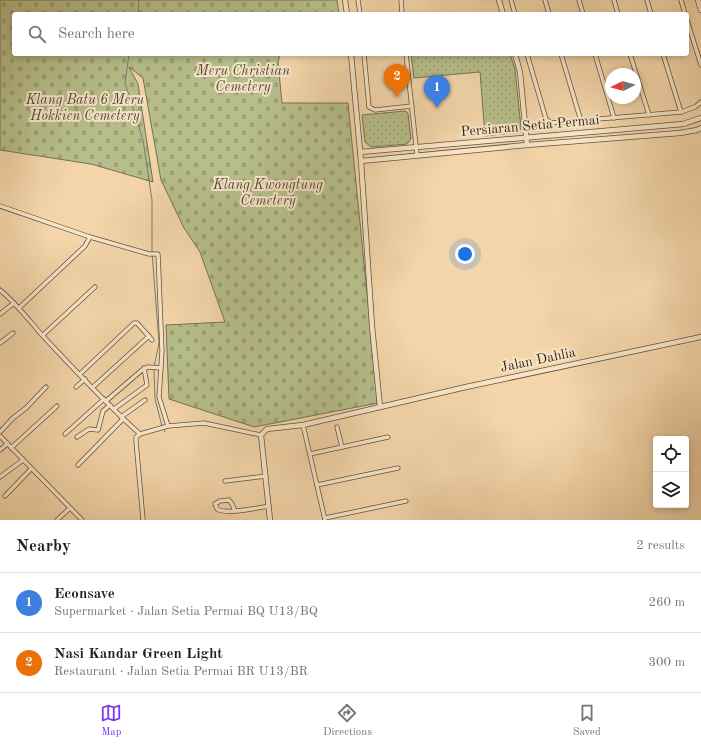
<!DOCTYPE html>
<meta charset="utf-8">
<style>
:root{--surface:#fff;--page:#f2f2f2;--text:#202124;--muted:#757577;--line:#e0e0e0;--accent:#7c3aed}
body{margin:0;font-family:"Old Standard TT",serif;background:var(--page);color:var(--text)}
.controls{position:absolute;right:12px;bottom:12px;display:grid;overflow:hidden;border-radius:4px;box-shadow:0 2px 6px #0003}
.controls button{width:36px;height:36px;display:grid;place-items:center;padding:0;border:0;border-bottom:1px solid var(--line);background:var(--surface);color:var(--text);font:20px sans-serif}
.compass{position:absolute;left:605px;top:68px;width:36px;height:36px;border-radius:50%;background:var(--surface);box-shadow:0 2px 6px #0003;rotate:265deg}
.you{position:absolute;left:465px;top:254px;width:14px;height:14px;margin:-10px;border:3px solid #fff;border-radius:50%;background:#1a73e8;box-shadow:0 0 0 6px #1a73e833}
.badge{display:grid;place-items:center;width:26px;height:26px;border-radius:50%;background:var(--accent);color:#fff;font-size:13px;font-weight:700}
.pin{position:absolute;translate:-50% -33px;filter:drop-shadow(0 1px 2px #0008)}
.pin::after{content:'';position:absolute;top:21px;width:14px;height:12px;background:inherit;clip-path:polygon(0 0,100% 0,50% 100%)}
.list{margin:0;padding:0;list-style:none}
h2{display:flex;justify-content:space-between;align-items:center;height:52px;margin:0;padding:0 16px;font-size:17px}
h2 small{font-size:13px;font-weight:400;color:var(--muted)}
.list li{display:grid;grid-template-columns:26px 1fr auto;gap:12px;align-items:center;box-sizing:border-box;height:60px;padding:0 16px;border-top:1px solid var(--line)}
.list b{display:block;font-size:15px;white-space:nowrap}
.list p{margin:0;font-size:13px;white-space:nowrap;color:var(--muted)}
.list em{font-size:13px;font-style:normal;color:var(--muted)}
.icon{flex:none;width:22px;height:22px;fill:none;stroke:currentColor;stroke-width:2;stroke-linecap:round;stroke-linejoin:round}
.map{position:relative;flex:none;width:701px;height:520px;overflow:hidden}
.search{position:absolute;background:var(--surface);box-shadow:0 2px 6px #0003;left:12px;right:12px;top:12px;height:44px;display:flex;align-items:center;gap:10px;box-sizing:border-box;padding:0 14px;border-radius:4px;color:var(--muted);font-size:15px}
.sheet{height:172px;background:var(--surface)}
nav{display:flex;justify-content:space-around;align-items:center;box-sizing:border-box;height:56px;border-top:1px solid var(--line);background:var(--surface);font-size:11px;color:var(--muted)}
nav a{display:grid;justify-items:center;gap:2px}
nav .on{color:var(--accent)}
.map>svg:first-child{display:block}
.grass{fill:url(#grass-dots);stroke:#757253}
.cemetery{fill:url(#cemetery-stones);stroke:#757253}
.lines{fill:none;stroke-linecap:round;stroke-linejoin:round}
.stream{stroke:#727e71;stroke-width:1}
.minor-casing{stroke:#64523e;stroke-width:5}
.tertiary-casing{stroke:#64523e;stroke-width:6}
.secondary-casing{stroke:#34261b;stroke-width:6}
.minor{stroke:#f7e4c7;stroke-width:3.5}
.tertiary{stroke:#f7e4c7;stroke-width:4.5}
.secondary{stroke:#f7e4c7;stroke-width:5}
.labels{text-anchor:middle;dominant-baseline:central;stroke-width:4;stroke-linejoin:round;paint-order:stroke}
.park-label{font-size:14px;font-style:italic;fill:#544c37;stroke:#f7e4c7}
.street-label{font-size:14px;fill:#34261b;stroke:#f7e4c7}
</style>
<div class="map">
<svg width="701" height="520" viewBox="0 0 701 520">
<defs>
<pattern id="grass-dots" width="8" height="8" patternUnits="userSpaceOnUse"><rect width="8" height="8" fill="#b6be8b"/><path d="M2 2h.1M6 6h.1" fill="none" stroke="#9da377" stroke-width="1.8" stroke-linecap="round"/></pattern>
<pattern id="cemetery-stones" width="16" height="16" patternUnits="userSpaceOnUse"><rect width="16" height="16" fill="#b6be8b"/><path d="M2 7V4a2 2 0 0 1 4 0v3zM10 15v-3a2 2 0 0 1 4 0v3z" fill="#9da377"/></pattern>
</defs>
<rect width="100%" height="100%" fill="#f3d5a9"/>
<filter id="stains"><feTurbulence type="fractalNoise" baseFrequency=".005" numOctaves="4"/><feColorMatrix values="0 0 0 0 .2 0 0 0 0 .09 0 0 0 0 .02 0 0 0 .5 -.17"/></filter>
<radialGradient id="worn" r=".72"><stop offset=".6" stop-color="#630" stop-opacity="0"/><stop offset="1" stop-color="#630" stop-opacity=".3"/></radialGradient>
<g class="grass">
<path d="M 411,54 L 510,54 L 515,69 L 521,128 L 519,132 L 485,136 L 480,72 L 414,78 Z"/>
<path d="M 405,111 L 408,113 L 411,139 L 407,144 L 371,147 L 365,142 L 362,115 Z"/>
</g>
<path class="cemetery" d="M 0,0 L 337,0 L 339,14 L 14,14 L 14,54 L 280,54 L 278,62 L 282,103 L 348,103 L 378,403 L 254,427 L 169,399 L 166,325 L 225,322 L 200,252 L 184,228 L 161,180 L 143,78 L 129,67 L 138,84 L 153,182 L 91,164 L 0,150 Z"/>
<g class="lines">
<g class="stream">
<path d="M 138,14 L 139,0"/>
<path d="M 129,54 L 125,83 L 143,140 L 152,200 L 152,252 L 159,343 L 154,367"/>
<path d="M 154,370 L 155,399 L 162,426"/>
<path d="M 163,428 L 165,432"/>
</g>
<g class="minor-casing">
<g id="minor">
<path d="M 358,0 L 360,14"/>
<path d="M 401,0 L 402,14"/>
<path d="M 511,0 L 515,14"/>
<path d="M 545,0 L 549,14"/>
<path d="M 579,0 L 583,14"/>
<path d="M 614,0 L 618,14"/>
<path d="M 647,0 L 651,14"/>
<path d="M 681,0 L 685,14"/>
<path d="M 687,20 L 701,65"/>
<path d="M 364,54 L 369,107 L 375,110 L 412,106"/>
<path d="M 406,54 L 417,155"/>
<path d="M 527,54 L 546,119 L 551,123 L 681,112 L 695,107 L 701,102"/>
<path d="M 561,54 L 581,121"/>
<path d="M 595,54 L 614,118"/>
<path d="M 630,54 L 649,115"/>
<path d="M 663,54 L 681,112"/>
<path d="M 0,206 L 90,237 L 149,254 L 158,254 L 162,351 L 159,397 L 168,426"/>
<path d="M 0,290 C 16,303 28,319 41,334 C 73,368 105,403 140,434"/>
<path d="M 19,308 L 85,246 L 90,237"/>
<path d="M 0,314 L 14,303"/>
<path d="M 43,335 L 95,287"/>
<path d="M 0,343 L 13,333"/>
<path d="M 80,374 L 134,323 L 137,323 L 152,340"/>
<path d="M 76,387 L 85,379"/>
<path d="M 93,387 L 149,336"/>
<path d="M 106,401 L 142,370 L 148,367 L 161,368"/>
<path d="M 114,409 L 147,385 L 144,368"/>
<path d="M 121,417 L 145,400"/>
<path d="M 303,425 L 325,520"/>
<path d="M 337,427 L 342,447"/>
<path d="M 0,432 L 13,418 L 26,408 L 46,387"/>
<path d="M 65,434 L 104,399"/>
<path d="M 0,436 L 82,520"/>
<path d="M 77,437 L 89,429 L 98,430 L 103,411 L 110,405"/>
<path d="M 11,448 L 57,406"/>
<path d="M 0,450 L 7,444"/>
<path d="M 310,454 L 388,437"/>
<path d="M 78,465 L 123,419"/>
<path d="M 0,477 L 23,460"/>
<path d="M 225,481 L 266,476"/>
<path d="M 317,485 L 398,468"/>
<path d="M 5,496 L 31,469"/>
<path d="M 235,511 L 232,504 L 229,500 L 220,501 L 215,504 L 217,509 C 226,515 257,508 269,506"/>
<path d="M 325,518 L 406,501"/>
<path d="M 57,520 L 70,508"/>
<path d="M 143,520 L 136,441 L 136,437 L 140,434 L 168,426 L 204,423 L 261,435"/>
</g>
</g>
<g class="tertiary-casing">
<g id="tertiary">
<path d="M 345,0 L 347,14"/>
<path d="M 499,0 L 503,14"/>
<path d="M 351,54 L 361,161 L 372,326 L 380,407"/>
<path d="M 515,54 L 520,72 L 527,145"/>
<path d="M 360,152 L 683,124 L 701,118"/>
<path d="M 361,161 L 527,145 L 680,133 L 697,130 L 701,128"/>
<path d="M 270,520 L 261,435 L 267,429 L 303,425 L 466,387 L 701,337"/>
</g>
</g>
<g class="secondary-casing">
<path id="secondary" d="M 698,0 L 701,10"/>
</g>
<use href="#minor" class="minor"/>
<use href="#tertiary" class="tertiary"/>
<use href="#secondary" class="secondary"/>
</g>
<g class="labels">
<g class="park-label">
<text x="243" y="71">Meru Christian<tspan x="243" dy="16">Cemetery</tspan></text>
<text x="85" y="100">Klang Batu 6 Meru<tspan x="85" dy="16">Hokkien Cemetery</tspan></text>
<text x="268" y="185">Klang Kwongtung<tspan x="268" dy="16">Cemetery</tspan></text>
</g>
<g class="street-label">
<text transform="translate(530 126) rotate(-5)">Persiaran Setia Permai</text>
<text transform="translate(538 360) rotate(-12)">Jalan Dahlia</text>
</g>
</g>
<rect width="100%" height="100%" filter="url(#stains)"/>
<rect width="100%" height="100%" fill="url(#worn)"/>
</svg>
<div class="controls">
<button><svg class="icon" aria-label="locate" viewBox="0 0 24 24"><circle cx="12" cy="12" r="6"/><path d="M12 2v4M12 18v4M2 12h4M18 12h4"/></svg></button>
<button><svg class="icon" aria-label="layers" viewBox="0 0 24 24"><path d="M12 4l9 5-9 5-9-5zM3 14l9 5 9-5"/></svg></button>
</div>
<svg class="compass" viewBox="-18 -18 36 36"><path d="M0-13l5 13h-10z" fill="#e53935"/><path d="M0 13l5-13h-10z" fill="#757577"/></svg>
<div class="you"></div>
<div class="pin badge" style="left:437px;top:108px;background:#3f7fe0">1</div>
<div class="pin badge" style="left:397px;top:97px;background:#e8710a">2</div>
<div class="search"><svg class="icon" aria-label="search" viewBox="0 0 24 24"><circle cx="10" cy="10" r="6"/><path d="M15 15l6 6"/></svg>Search here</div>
</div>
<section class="sheet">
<h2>Nearby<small>2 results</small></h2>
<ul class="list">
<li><span class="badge" style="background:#3f7fe0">1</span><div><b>Econsave</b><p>Supermarket · Jalan Setia Permai BQ U13/BQ</p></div><em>260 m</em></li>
<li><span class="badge" style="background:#e8710a">2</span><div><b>Nasi Kandar Green Light</b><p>Restaurant · Jalan Setia Permai BR U13/BR</p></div><em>300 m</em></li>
</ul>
</section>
<nav>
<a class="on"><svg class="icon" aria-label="map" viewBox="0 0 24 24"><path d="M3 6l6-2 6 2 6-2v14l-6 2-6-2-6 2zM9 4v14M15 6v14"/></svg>Map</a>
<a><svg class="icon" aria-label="directions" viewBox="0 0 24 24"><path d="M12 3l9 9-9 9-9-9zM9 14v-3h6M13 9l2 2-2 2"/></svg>Directions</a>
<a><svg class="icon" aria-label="saved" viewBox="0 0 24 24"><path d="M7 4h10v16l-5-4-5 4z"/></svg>Saved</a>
</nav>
